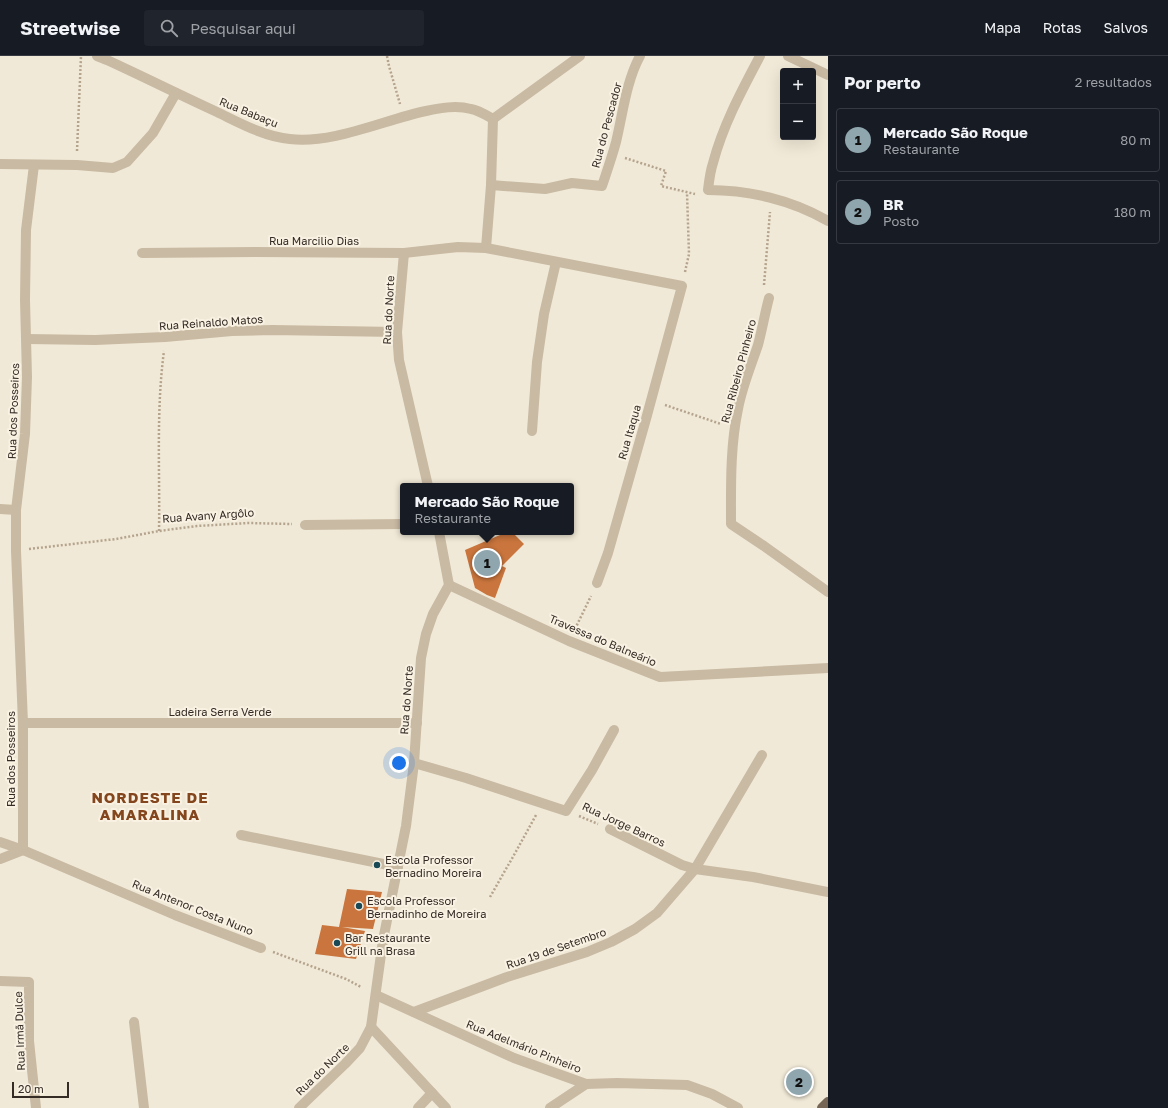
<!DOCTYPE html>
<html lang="pt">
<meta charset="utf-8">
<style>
:root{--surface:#171b24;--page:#20242c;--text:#f1f3f6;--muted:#9ea1a6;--line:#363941;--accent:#90a6ae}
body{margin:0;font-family:"Golos Text",sans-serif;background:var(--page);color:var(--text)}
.controls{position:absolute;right:12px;top:12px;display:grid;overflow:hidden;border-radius:4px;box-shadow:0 4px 16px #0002}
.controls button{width:36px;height:36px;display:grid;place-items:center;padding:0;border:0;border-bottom:1px solid var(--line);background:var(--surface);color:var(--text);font:20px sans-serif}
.scale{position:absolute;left:12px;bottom:10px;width:57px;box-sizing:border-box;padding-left:4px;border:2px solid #342c25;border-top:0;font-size:11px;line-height:14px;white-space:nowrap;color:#342c25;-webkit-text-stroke:3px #f9f2e3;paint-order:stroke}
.you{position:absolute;left:399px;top:707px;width:14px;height:14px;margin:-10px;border:3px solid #fff;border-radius:50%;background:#1a73e8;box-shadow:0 0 0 6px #1a73e833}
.badge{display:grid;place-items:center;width:26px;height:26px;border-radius:50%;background:var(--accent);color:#111;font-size:13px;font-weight:700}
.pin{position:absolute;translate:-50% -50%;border:2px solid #fff;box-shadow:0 1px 4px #0006}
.popup{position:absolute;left:400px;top:427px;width:174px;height:52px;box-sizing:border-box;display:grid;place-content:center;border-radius:4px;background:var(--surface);filter:drop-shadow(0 1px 3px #0005);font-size:13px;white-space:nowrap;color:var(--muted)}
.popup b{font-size:15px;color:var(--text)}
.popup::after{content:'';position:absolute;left:50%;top:100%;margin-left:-8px;border:8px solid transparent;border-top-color:var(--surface)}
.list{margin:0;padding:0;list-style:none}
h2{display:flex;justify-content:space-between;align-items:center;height:52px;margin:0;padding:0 16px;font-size:17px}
h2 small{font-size:13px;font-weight:400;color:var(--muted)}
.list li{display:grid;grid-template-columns:26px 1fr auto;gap:12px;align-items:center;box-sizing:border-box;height:64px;margin:0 8px 8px;padding:0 8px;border:1px solid var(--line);border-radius:4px}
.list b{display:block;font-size:15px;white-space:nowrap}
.list p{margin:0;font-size:13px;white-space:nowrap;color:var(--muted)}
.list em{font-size:13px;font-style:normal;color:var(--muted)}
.icon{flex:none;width:22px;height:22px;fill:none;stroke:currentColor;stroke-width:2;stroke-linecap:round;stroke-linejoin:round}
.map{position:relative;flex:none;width:828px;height:1052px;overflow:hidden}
header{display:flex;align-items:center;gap:24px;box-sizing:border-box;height:56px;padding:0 20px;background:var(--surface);border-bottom:1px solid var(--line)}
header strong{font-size:19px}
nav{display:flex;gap:22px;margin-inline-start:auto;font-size:14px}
.search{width:280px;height:36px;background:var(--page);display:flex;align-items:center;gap:10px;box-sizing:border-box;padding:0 14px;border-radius:4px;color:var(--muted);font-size:15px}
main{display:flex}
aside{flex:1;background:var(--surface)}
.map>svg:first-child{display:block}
.building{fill:#c9753d}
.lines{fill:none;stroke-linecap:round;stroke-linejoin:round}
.path{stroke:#b5a48d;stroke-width:2.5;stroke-dasharray:2 2;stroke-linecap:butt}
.minor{stroke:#c9baa3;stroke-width:10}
.major{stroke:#766656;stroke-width:10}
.poi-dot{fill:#1a4956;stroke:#f9f2e3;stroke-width:1.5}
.labels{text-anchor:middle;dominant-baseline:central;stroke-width:4;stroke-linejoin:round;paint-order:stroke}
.street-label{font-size:11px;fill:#342c25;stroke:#f9f2e3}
.poi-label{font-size:11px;fill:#342c25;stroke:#f9f2e3;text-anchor:start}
.district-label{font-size:15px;font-weight:bold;letter-spacing:1px;fill:#84461d;stroke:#f9f2e3}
</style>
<header>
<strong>Streetwise</strong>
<div class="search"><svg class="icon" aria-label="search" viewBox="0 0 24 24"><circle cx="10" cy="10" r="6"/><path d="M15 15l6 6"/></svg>Pesquisar aqui</div>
<nav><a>Mapa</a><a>Rotas</a><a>Salvos</a></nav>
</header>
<main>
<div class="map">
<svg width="828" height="1052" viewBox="0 0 828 1052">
<rect width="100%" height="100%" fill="#f1e9d7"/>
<g class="building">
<path d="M 507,476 L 512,476 L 524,488 L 502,510 L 506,512 L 495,542 L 487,539 L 475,532 L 465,494 Z"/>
<path d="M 347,833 L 382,836 L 373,873 L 342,871 L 365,875 L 356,903 L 315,898 L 322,869 L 339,871 Z"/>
</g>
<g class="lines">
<g class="path">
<path d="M 387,0 L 389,10 L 400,48"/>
<path d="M 77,95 L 81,0"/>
<path d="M 625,102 L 666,115 L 661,130 L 695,138"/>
<path d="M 685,216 L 689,198 L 687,137"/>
<path d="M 764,229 L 770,156"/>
<path d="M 665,349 L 721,368"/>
<path d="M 159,475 C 160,415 156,355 164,295"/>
<path d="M 29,493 L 116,483 L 159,475 L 197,470 L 248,467 L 292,468"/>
<path d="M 575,573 L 591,540"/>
<path d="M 579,760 L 598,768"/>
<path d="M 490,841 L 514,799 L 536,759"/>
<path d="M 273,896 L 346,923 L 361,931"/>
</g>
<g class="minor">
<path d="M 97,0 L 107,4 C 144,21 180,39 217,56 C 240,67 265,81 290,83 C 334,88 383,64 426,55 C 440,52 456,49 471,53 C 478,54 486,59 493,63"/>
<path d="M 760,0 C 742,34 723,69 713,107 C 710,116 709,125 708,134 C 749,134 792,144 828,165"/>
<path d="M 788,0 L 828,19"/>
<path d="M 493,63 L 580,0"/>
<path d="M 0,108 L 77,109 L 113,112 L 127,106 L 153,77 L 176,37"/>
<path d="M 491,129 L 545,133 L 572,127 L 602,130 C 607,115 612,101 616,86 C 623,57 626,26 640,0"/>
<path d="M 486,192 L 491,129 L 493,63"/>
<path d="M 142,197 L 255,196 L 404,197 L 458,191 L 486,192 L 682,230 L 646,363 L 608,497 L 597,527"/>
<path d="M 404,197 L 397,276 L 399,304 L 428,430"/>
<path d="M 769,242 C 765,257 762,274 758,289 C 751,310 742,331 738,353 C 730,391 731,430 731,468 L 764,490 L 828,536"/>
<path d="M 27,283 L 95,284 L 165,281 L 232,275 L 272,274 L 397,276"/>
<path d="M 532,375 L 537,306 L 544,258 L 556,206"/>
<path d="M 0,453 L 16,454"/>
<path d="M 305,469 L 403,468"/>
<path d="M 449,529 L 569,585 L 660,621 L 828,612"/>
<path d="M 23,667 L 417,667"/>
<path d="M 414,707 L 466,722 L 566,755 L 592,714 L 614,674"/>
<path d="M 610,773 L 682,809 L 695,813 L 753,821 L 828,836"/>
<path d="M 241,779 L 398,811"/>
<path d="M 0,786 L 23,794 L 175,859 L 261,892"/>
<path d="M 23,794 L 23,667 L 16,495 L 16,454 L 25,378 L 27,321 L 25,244 L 26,174 L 34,109"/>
<path d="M 0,803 L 23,794"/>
<path d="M 0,925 L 29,926 L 29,985 L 36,1052"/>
<path d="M 376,939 L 514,1002 L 586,1028 L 617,1027 L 687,1029 L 712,1038 L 738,1052"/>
<path d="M 414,956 L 507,921 L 587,896 L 611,886 L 635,873 L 657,857 L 695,813 L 762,699"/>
<path d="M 134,966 L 144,1052"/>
<path d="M 371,971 L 446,1052"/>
<path d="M 299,1052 L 345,1008 L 360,992 L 371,971 L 383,884 L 406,770 L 414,707 L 421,602 L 426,578 L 433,558 L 449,529 L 439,476"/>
<path d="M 418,1052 L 432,1037"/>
<path d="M 550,1052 L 586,1028"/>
</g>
<path class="major" d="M 822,1052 L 828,1046"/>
</g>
<g class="poi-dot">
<circle cx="377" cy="809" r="4"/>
<circle cx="359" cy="850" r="4"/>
<circle cx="337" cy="887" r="4"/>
</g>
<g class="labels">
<g class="street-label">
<text transform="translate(249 56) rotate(22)">Rua Babaçu</text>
<text transform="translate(606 69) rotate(-75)">Rua do Pescador</text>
<text x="314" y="184">Rua Marcilio Dias</text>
<text transform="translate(388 254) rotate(-87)">Rua do Norte</text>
<text transform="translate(211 266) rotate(-4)">Rua Reinaldo Matos</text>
<text transform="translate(738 315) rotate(-75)">Rua Ribeiro Pinheiro</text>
<text transform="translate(13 355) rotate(-88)">Rua dos Posseiros</text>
<text transform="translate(629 376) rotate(-74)">Rua Itaqua</text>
<text transform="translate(208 459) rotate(-4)">Rua Avany Argôlo</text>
<text transform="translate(603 584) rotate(23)">Travessa do Balneário</text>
<text transform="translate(406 644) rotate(-86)">Rua do Norte</text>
<text x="220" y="655">Ladeira Serra Verde</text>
<text transform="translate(10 703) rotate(-90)">Rua dos Posseiros</text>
<text transform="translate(624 768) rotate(25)">Rua Jorge Barros</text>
<text transform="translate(193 851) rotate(22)">Rua Antenor Costa Nuno</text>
<text transform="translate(556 892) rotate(-19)">Rua 19 de Setembro</text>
<text transform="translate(19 975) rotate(-92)">Rua Irmã Dulce</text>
<text transform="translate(524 990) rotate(22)">Rua Adelmário Pinheiro</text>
<text transform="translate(322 1013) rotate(-44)">Rua do Norte</text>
</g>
<g class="poi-label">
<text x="385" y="803">Escola Professor<tspan x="385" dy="13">Bernadino Moreira</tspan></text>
<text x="367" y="844">Escola Professor<tspan x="367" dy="13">Bernadinho de Moreira</tspan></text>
<text x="345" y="881">Bar Restaurante<tspan x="345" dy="13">Grill na Brasa</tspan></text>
</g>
<g class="district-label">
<text x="150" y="741">NORDESTE DE<tspan x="150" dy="17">AMARALINA</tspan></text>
</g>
</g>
</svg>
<div class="controls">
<button>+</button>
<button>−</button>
</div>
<div class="scale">20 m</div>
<div class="you"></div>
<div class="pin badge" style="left:487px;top:507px">1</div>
<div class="popup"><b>Mercado São Roque</b>Restaurante</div>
<div class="pin badge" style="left:799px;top:1026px">2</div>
</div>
<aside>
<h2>Por perto<small>2 resultados</small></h2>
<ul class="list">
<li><span class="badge">1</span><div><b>Mercado São Roque</b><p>Restaurante</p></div><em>80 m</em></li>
<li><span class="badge">2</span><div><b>BR</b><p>Posto</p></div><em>180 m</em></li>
</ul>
</aside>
</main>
